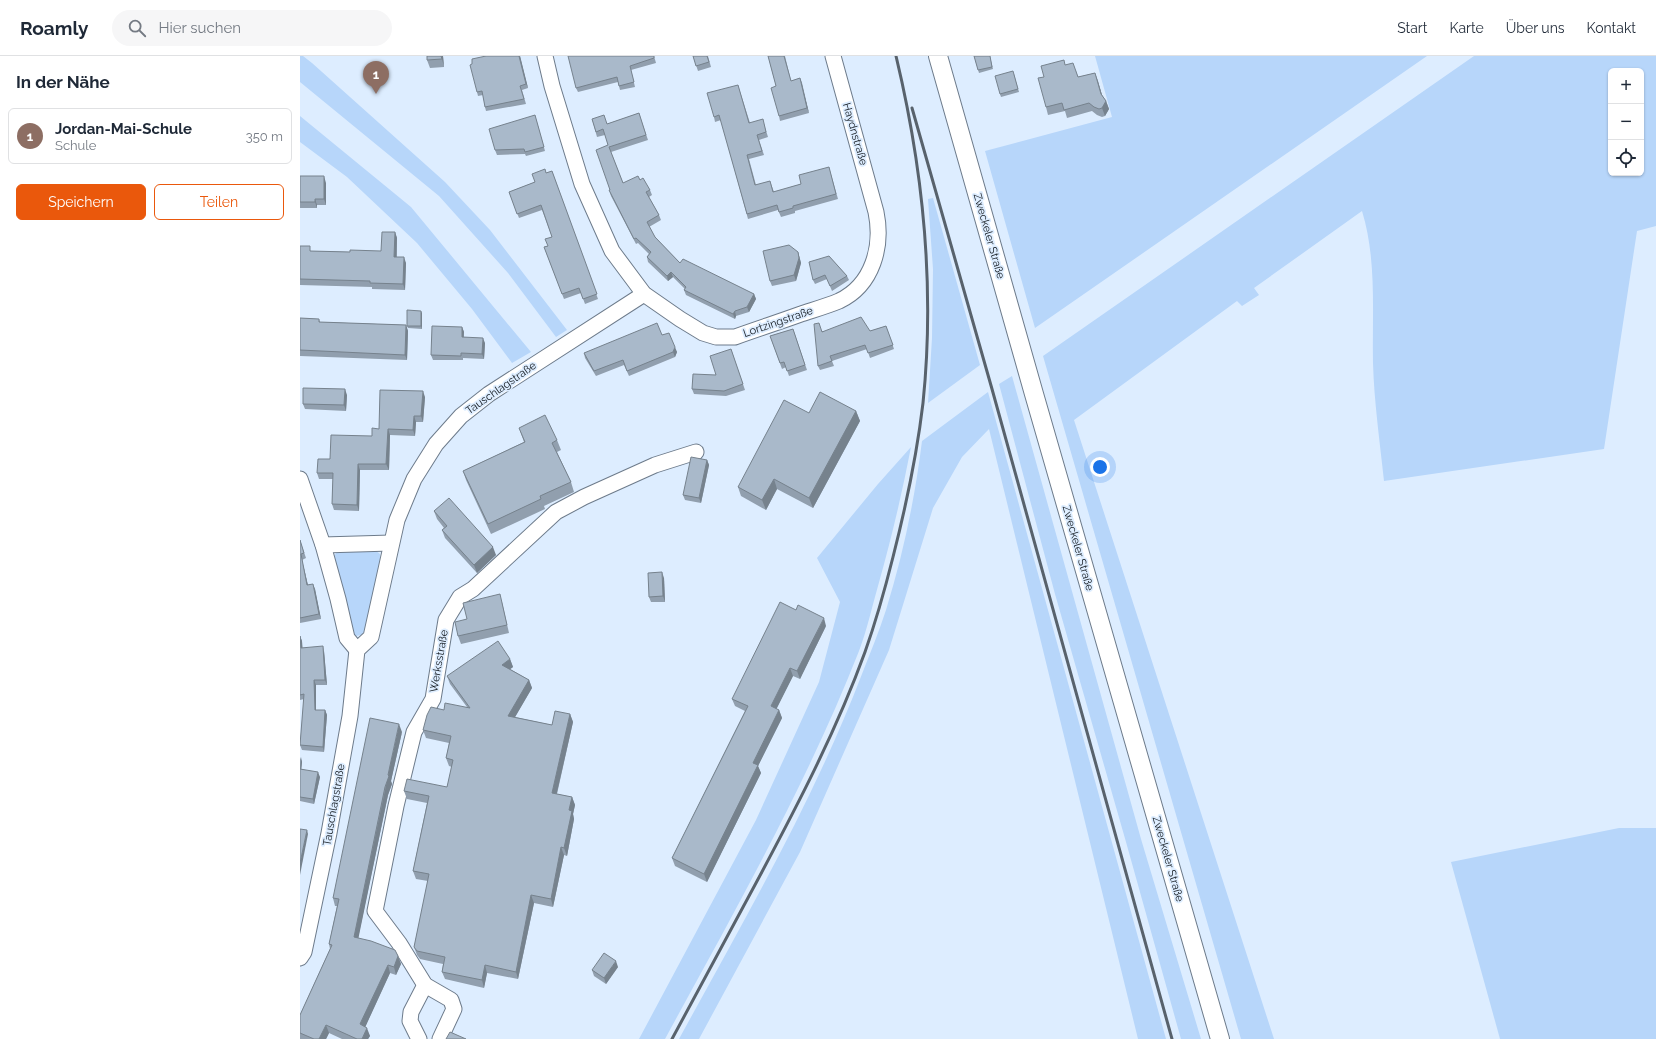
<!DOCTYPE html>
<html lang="de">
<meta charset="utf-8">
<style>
:root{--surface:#fff;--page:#f6f6f7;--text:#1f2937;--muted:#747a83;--line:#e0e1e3;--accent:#ea580c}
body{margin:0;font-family:Raleway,sans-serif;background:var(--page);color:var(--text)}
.controls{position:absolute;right:12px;top:12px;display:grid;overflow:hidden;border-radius:6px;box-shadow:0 1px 3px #0004}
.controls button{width:36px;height:36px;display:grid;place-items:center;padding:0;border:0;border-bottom:1px solid var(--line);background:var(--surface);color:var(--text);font:20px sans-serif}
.you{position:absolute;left:800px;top:411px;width:14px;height:14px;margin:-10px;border:3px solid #fff;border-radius:50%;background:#1a73e8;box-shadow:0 0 0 6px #1a73e833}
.badge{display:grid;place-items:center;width:26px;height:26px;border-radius:50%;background:var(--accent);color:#fff;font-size:13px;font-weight:700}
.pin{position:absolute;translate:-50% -33px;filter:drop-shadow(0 1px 2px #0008)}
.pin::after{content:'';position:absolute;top:21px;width:14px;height:12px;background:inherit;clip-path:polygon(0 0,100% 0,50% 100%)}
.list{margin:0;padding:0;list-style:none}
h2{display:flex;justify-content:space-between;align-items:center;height:52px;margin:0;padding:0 16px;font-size:17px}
h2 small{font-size:13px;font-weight:400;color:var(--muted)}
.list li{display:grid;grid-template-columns:26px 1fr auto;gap:12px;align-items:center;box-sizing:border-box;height:56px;margin:0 8px 8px;padding:0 8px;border:1px solid var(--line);border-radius:6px}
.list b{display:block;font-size:15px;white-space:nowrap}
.list p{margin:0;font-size:13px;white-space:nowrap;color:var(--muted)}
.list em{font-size:13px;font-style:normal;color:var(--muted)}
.actions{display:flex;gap:8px;padding:12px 16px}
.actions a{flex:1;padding:9px 0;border:1px solid var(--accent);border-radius:6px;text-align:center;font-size:14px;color:var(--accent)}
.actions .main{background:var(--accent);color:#fff}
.icon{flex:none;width:22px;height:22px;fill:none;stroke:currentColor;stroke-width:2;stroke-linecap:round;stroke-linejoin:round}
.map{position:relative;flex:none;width:1356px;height:983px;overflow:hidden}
header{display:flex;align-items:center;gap:24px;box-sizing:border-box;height:56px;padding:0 20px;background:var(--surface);border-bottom:1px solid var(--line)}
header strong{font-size:19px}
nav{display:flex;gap:22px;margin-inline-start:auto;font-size:14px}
.search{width:280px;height:36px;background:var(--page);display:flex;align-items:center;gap:10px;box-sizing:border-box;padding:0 14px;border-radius:22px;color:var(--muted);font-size:15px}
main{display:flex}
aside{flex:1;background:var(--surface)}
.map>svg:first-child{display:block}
.green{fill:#b7d6fa;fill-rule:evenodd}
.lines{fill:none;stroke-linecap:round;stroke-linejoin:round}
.minor-casing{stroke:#6d7b8b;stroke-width:17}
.tertiary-casing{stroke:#6d7b8b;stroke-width:20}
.minor{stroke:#fff;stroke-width:15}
.tertiary{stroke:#fff;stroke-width:18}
.rail{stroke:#58626c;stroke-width:3}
.wall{fill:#919fae}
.shaded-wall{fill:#76828d}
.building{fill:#a9b9ca;stroke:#76828d}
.labels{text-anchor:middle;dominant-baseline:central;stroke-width:3.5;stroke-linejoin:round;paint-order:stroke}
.street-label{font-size:11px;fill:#13191f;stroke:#ddedff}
</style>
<header>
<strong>Roamly</strong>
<div class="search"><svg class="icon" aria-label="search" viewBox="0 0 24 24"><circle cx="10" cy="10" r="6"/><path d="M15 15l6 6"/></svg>Hier suchen</div>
<nav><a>Start</a><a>Karte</a><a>Über uns</a><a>Kontakt</a></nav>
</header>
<main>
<aside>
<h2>In der Nähe<small></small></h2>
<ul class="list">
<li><span class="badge" style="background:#8d6e63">1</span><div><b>Jordan-Mai-Schule</b><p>Schule</p></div><em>350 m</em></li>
</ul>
<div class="actions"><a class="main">Speichern</a><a>Teilen</a></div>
</aside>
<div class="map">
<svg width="1356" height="983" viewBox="0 0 1356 983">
<rect width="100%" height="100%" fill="#ddedff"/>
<g class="green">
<path d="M 0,0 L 3,0 L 12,7 L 145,126 L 190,174 L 267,274 L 256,281 L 208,217 L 139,140 L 0,26 Z"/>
<path d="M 795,0 L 1127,0 L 735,272 L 685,95 L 812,61 Z"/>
<path d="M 1174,0 L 1356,0 L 1356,170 L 1337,175 L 1304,393 L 1084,425 C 1080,387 1074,345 1073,307 C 1072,256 1077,204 1062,155 L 954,232 L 959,239 L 942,250 L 937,245 L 774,364 L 974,983 L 941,983 L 743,300 ZM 1311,15 L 1341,15 L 1341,117 L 1311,117 Z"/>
<path d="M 0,60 L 111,151 L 231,296 L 212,307 L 172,253 L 117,187 L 47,121 L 0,86 Z"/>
<path d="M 633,142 L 680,309 L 628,347 L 632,282 L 633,213 L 628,143 Z"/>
<path d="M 712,320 L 841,783 L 901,983 L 881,983 L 826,786 L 755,538 L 699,328 Z"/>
<path d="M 688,336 L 866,983 L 838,983 L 689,373 L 662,401 L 633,452 L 589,594 L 500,796 L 399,983 L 379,983 C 444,864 513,746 562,618 C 570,597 579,576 586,554 C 603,499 615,442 622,385 Z"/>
<path d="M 611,391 C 602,438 591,484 578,530 C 572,551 567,574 559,595 C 506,730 434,856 365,983 L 339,983 L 456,764 L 519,626 L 540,546 L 517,502 L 578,428 Z"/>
<path d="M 75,494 L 80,498 L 80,503 L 65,575 L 61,579 L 56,580 L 53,577 L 34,503 L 34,500 L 37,496 Z"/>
<path d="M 1319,772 L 1356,772 L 1356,983 L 1200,983 L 1151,806 Z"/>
</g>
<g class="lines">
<g class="minor-casing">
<g id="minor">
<path d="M 245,0 L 252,30 L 282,128 L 312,195 L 344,238 L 380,263 L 403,277 L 416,281 L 435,281 C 457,273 479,266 501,258 C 513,254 527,250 539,245 C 573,229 583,190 576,156 L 533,0"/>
<path d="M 0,423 L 23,489 L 38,543 L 47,582 L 57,594"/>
<path d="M 23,489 L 91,487"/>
<path d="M 0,902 L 4,896 L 29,777 L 50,660 L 57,594 L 71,581 L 97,464 L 114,423 L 136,388 L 161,360 L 189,338 L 344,238"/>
<path d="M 119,983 L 110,965 L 111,956 L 125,929"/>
<path d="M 140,983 L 154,953 L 151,944 L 125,929 L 99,887 L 75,855 L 96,750 L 114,676 L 133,643 L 146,564 L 160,541 L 173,533 L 256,456 L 284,441 L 355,409 L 396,396"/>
</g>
</g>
<g class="tertiary-casing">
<path id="tertiary" d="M 638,0 L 734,338 L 920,983"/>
</g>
<use href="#minor" class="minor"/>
<use href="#tertiary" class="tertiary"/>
<g class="rail">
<path d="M 612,52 L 692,333 L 872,983"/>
<path d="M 372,983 C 400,931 428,879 456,827 C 496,752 536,676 565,596 C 576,565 585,533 593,501 C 606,450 617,398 623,347 C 635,231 623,113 596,0"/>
</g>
</g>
<g class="wall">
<path d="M 143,0 L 144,11 L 130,12 L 127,4 Z"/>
<path d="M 186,0 L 220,0 L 228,32 L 222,34 L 226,48 L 186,55 L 185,51 L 183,39 L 178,40 L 177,36 L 172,8 Z"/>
<path d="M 354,0 L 356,7 L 331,14 L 335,31 L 320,34 L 318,26 L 278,36 L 276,32 Z"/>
<path d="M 393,0 L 408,0 L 411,11 L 398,15 Z"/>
<path d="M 468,0 L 485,0 L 491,25 L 500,22 L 509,57 L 480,65 L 479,60 L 476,30 Z"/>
<path d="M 674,0 L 690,0 L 693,13 L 679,17 Z"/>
<path d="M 766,9 L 776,15 L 778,21 L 795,17 L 802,39 L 806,45 L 809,53 L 805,60 L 802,61 L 797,59 L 792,55 L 767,62 L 765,55 L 748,59 L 746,51 L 744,21 Z"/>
<path d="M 714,18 L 719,36 L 701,41 L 700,38 Z"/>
<path d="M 438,29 L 450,67 L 464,68 L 468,81 L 459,84 L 464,99 L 449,103 L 456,129 L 470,125 L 474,136 L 501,128 L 529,111 L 538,143 L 495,155 L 495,157 L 481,161 L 478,154 L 448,163 L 421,64 L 415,66 L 414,61 Z"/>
<path d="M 339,57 L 348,84 L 311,96 L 323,127 L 340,124 L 350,134 L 352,139 L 349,141 L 359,159 L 361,164 L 349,171 L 355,181 L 380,207 L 454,238 L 456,243 L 449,256 L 436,260 L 435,263 L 386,239 L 384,234 L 385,233 L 373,221 L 368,225 L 348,206 L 347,201 L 349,198 L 338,187 L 336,188 L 311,140 L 309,134 L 310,134 L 308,89 L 305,79 L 297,81 L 292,63 L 307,68 Z"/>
<path d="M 235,59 L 245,95 L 226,100 L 225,98 L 197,99 L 195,94 Z"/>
<path d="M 252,115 L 298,243 L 285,248 L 281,237 L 264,243 L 244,191 L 248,190 L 252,181 L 242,154 L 219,162 L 209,136 L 235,126 L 246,117 Z"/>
<path d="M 0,120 L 26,127 L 26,149 L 17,149 L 17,152 L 0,152 Z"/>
<path d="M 95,176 L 97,182 L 97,201 L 106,207 L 105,234 L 72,233 L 72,231 L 0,229 L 0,190 L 11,195 L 50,196 L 81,195 Z"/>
<path d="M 498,196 L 501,207 L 496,225 L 472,230 L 470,225 Z"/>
<path d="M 529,200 L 547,220 L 549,224 L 532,235 L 527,223 L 515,228 L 513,224 Z"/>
<path d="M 122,257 L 122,273 L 108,272 L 107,270 Z"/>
<path d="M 0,262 L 19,263 L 20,266 L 106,269 L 108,275 L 107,304 L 0,300 Z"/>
<path d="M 586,270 L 594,293 L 570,302 L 567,293 L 532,305 L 534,310 L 520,314 L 518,310 L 522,275 L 570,275 Z"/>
<path d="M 162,271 L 164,276 L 164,281 L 185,287 L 184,303 L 163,302 L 163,304 L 133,304 L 131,299 Z"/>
<path d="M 493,273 L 507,314 L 489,320 L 486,311 L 482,313 L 470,280 Z"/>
<path d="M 362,279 L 377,296 L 375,301 L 329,320 L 324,309 L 296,320 L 285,302 L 284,297 Z"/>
<path d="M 431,293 L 445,334 L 426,340 L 394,338 L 392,333 L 416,319 Z"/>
<path d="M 47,339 L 46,355 L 5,353 L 3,348 Z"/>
<path d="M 125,341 L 123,366 L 116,366 L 115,380 L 90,379 L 89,414 L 60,414 L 59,455 L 34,454 L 32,448 L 33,423 L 19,423 L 17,417 L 30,403 L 72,380 L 79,373 Z"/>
<path d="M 556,355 L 560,365 L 513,452 L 477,433 L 466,454 L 441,440 L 438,431 L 509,357 Z"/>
<path d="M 219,372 L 257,384 L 261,394 L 257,396 L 271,426 L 274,436 L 244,450 L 245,453 L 191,478 L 166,424 L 163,415 L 224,386 Z"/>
<path d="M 407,404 L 409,409 L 401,447 L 385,444 L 383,439 Z"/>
<path d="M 134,455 L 196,499 L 177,517 L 145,482 L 142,474 L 144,472 L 137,463 Z"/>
<path d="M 0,484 L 6,502 L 2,504 L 8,529 L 15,533 L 21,563 L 0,567 Z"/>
<path d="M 364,522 L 365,546 L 351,546 L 349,541 Z"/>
<path d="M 202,546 L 209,577 L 161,588 L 158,580 L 167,563 Z"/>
<path d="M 526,570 L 500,623 L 493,620 L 476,653 L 479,654 L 482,662 L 458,710 L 461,717 L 407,826 L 375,810 L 372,802 L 445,655 L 435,650 L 432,643 Z"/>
<path d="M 0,580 L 2,585 L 2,592 L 24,595 L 27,629 L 16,629 L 16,654 L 25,654 L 27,659 L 24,696 L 2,694 L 0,689 L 4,643 L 0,644 Z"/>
<path d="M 210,603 L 213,611 L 210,613 L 229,624 L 232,632 L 215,661 L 252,669 L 270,658 L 273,666 L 257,738 L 272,741 L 275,749 L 273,758 L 274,763 L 267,800 L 264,799 L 253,851 L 234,847 L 218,923 L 187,917 L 184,932 L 145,923 L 142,916 L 143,908 L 120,903 L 117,899 L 114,891 L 128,825 L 116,823 L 113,815 L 127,747 L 107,743 L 104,735 L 147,731 L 152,711 L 149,710 L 146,702 L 149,687 L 126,682 L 123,674 L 144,654 L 167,651 L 150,628 L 147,620 Z"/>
<path d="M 102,676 L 91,725 L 92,728 L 88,739 L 58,882 L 98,900 L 101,908 L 96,919 L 90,917 L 65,971 L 70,980 L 68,983 L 42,983 L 29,977 L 26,983 L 0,983 L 0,959 L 30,893 L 29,888 L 37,850 L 35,850 L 33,842 Z"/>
<path d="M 0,701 L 2,706 L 1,713 L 20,721 L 14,748 L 0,745 Z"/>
<path d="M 318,911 L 306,928 L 294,920 L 292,914 Z"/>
</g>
<g class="shaded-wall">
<path d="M 141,0 L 143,0 L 144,11 L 142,3 Z"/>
<path d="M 219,0 L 220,0 L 228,32 L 226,28 Z"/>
<path d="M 795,17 L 798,25 L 804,46 L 801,38 Z"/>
<path d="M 500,22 L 502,27 L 509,57 L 507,52 Z"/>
<path d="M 806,45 L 809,53 L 805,60 L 802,52 Z"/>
<path d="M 24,120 L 26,127 L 26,149 L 24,143 Z"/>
<path d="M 15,143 L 17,149 L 17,152 L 15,146 Z"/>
<path d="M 95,176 L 97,182 L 96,207 L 94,201 Z"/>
<path d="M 498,196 L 501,207 L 496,225 L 494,219 Z"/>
<path d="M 104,201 L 106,207 L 105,234 L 103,228 Z"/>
<path d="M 371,216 L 373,221 L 368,225 L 367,220 Z"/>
<path d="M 454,238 L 456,243 L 449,256 L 447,251 Z"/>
<path d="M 121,255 L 122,257 L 122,273 L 121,270 Z"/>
<path d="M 435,255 L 436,260 L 435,263 L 433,258 Z"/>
<path d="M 106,269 L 108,275 L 107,304 L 105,299 Z"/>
<path d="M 162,271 L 164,276 L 163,286 L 162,281 Z"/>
<path d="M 183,282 L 185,287 L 184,303 L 182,298 Z"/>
<path d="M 375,291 L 377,296 L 375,301 L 373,296 Z"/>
<path d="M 45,333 L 47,339 L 46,355 L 44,349 Z"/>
<path d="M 123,335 L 125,341 L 123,366 L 121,360 Z"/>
<path d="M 556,355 L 560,365 L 513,452 L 509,442 Z"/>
<path d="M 114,360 L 116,366 L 115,380 L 113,374 Z"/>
<path d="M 88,373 L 90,379 L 89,414 L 86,408 Z"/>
<path d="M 407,404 L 409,409 L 401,447 L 399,442 Z"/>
<path d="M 58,408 L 60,414 L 59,455 L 57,449 Z"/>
<path d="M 474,423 L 477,433 L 466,454 L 462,444 Z"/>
<path d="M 193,491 L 196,499 L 177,517 L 174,509 Z"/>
<path d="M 1,498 L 2,504 L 9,534 L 7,529 Z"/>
<path d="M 362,516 L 364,522 L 365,546 L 363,540 Z"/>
<path d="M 13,528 L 15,533 L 21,563 L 19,558 Z"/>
<path d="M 524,562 L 526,570 L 500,623 L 497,615 Z"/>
<path d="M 0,580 L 2,585 L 3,597 L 1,592 Z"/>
<path d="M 23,590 L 24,595 L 27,629 L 25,624 Z"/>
<path d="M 210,603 L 213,611 L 205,617 L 202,609 Z"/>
<path d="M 490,612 L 493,620 L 474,658 L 471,650 Z"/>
<path d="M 14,624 L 16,629 L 16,659 L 15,654 Z"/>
<path d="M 229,624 L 232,632 L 211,668 L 208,660 Z"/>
<path d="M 25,654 L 27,659 L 24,696 L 23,691 Z"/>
<path d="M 479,654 L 482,662 L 458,710 L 461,717 L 407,826 L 404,818 L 453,707 Z"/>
<path d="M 270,658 L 273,666 L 255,745 L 252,737 Z"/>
<path d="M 99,668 L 102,676 L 91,725 L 92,728 L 88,739 L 57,889 L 54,881 Z"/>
<path d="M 1,701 L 2,706 L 1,717 L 0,716 Z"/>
<path d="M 18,716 L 20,721 L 14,748 L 13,743 Z"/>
<path d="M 272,741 L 275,749 L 273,758 L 274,763 L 267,800 L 264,792 L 269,754 Z"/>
<path d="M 7,774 L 8,778 L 0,819 L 0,807 Z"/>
<path d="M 261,791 L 264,799 L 253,851 L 251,843 Z"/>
<path d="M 231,839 L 234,847 L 218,923 L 216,916 Z"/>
<path d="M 98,900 L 101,908 L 96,919 L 94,911 Z"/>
<path d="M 316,905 L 318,911 L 306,928 L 304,922 Z"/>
<path d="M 88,909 L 90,917 L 63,976 L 60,968 Z"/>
<path d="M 185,909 L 187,917 L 184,932 L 182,924 Z"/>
<path d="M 26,969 L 29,977 L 26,983 L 19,983 Z"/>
<path d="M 67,972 L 70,980 L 68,983 L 62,983 Z"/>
</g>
<g class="building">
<path d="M 127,0 L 141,0 L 142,3 L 127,4 Z"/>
<path d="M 186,0 L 219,0 L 226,28 L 220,30 L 224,43 L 185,51 L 182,35 L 177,36 L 170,9 L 172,8 L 172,3 Z"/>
<path d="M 268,0 L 354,0 L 354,2 L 330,10 L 334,26 L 319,30 L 317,21 L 276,32 Z"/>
<path d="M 393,0 L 407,0 L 409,6 L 396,10 Z"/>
<path d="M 468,0 L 484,0 L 491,25 L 500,22 L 507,52 L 479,60 L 471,32 L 476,30 Z"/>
<path d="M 674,0 L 690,0 L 692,11 L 678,14 Z"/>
<path d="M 764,4 L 765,9 L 773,7 L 778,21 L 795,17 L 801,38 L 806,45 L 802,52 L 799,53 L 794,51 L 789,47 L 764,54 L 762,47 L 746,51 L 738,22 L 744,21 L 741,10 Z"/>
<path d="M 713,15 L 718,33 L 700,38 L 695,20 Z"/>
<path d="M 438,29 L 449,67 L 463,63 L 466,76 L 457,79 L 462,95 L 447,99 L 455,129 L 470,125 L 473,136 L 501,128 L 499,119 L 529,111 L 536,138 L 493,150 L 493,152 L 479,156 L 477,149 L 447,158 L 419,59 L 414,61 L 407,37 Z"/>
<path d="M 339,57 L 346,79 L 309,91 L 323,127 L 338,120 L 340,124 L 343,122 L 350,134 L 346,136 L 359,159 L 347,166 L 355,181 L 380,207 L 383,203 L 454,238 L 447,251 L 435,255 L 433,258 L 384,234 L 386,231 L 371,216 L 367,220 L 347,201 L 351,196 L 336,182 L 334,183 L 309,134 L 310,134 L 296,94 L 308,89 L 303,73 L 296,76 L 292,63 L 304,59 L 307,68 Z"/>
<path d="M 235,59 L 244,91 L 225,96 L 224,93 L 195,94 L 189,73 Z"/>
<path d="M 245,113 L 246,117 L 252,115 L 297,238 L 283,243 L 279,232 L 262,238 L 244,191 L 248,190 L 245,183 L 252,181 L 241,149 L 217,158 L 209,136 L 235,126 L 232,118 Z"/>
<path d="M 0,120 L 24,120 L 24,143 L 15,143 L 15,146 L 0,146 Z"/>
<path d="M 82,176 L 95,176 L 94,201 L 104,201 L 103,228 L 70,227 L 70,225 L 0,223 L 0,190 L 10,190 L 10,195 L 50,196 L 50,194 L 81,195 Z"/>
<path d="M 489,189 L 498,196 L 499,202 L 494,219 L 470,225 L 463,195 Z"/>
<path d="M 529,200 L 547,220 L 530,230 L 525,219 L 513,224 L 509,206 Z"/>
<path d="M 107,254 L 121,255 L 121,270 L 107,270 Z"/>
<path d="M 561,261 L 570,275 L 586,270 L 593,289 L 568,297 L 565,289 L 530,300 L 532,305 L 518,310 L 514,268 L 519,267 L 522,276 Z"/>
<path d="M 0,262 L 19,263 L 19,266 L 106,269 L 105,299 L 0,294 Z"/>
<path d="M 357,267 L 362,279 L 369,277 L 375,291 L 373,296 L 327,315 L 323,304 L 294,315 L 284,297 Z"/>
<path d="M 132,270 L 162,271 L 162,281 L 183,282 L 182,298 L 161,297 L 161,300 L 131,299 Z"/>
<path d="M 493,273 L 505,309 L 487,315 L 484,306 L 480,307 L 470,280 Z"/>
<path d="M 431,293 L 443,328 L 424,335 L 392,333 L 393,318 L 416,319 L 410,300 Z"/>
<path d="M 3,332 L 45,333 L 44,349 L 3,348 Z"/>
<path d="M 80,334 L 123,335 L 121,360 L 114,360 L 113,374 L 88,373 L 86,408 L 58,408 L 57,449 L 32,448 L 33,417 L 17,417 L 18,403 L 30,403 L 31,379 L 72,380 L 72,372 L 79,373 Z"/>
<path d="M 520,336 L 556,355 L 509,442 L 474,423 L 462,444 L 438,431 L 484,344 L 509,357 Z"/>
<path d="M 245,359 L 257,384 L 252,387 L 271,426 L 240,440 L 241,443 L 188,468 L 163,415 L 225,386 L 219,372 Z"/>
<path d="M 391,401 L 407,404 L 399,442 L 383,439 Z"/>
<path d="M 149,442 L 193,491 L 174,509 L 142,474 L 147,470 L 134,455 Z"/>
<path d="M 0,484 L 4,497 L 1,498 L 7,529 L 13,528 L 19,558 L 0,562 Z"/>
<path d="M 362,516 L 363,540 L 349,541 L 348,517 Z"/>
<path d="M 200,538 L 207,569 L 158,580 L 155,566 L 167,563 L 163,547 Z"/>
<path d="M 480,546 L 496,554 L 498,549 L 524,562 L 497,615 L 490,612 L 471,650 L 479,654 L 453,707 L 458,709 L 404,818 L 372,802 L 448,650 L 432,643 Z"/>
<path d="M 0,580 L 1,592 L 23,590 L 25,624 L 14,624 L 15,654 L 25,654 L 23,691 L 0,689 L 4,638 L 0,639 Z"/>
<path d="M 198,585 L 210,603 L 202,609 L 229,624 L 208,660 L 252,669 L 255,655 L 270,658 L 252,737 L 272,741 L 269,754 L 272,755 L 264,792 L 261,791 L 251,843 L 231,839 L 216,916 L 185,909 L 182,924 L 142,916 L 145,901 L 117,895 L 114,891 L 129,818 L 113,815 L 129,740 L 104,735 L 107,723 L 147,731 L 153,704 L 146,702 L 151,680 L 123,674 L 127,659 L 131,651 L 144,654 L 145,647 L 170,652 L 147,620 Z"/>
<path d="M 70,662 L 99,668 L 88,719 L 89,720 L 85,731 L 54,881 L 71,885 L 95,894 L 98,900 L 94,911 L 88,909 L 60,968 L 67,972 L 62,983 L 57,983 L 26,969 L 19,983 L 14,983 L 0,977 L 0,959 L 32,889 L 29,888 L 39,843 L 33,842 Z"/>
<path d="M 0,713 L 18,716 L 13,743 L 0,741 Z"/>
<path d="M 0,773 L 7,774 L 0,807 Z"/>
<path d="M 304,897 L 316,905 L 304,922 L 292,914 Z"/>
<path d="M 150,976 L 166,983 L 146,983 Z"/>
</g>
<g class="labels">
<g class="street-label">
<text transform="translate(555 78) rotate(74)">Haydnstraße</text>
<text transform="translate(689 180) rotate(74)">Zweckeler Straße</text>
<text transform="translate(478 266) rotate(-19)">Lortzingstraße</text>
<text transform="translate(201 332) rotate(-35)">Tauschlagstraße</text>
<text transform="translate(778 492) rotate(74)">Zweckeler Straße</text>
<text transform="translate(139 605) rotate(-80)">Werksstraße</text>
<text transform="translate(34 749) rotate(-80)">Tauschlagstraße</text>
<text transform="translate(868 803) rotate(74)">Zweckeler Straße</text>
</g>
</g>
</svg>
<div class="controls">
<button>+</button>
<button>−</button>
<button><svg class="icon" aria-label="locate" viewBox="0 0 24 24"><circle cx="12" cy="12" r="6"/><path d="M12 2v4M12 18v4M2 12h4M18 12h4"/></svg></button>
</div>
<div class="you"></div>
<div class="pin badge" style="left:76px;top:38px;background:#8d6e63">1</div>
</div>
</main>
